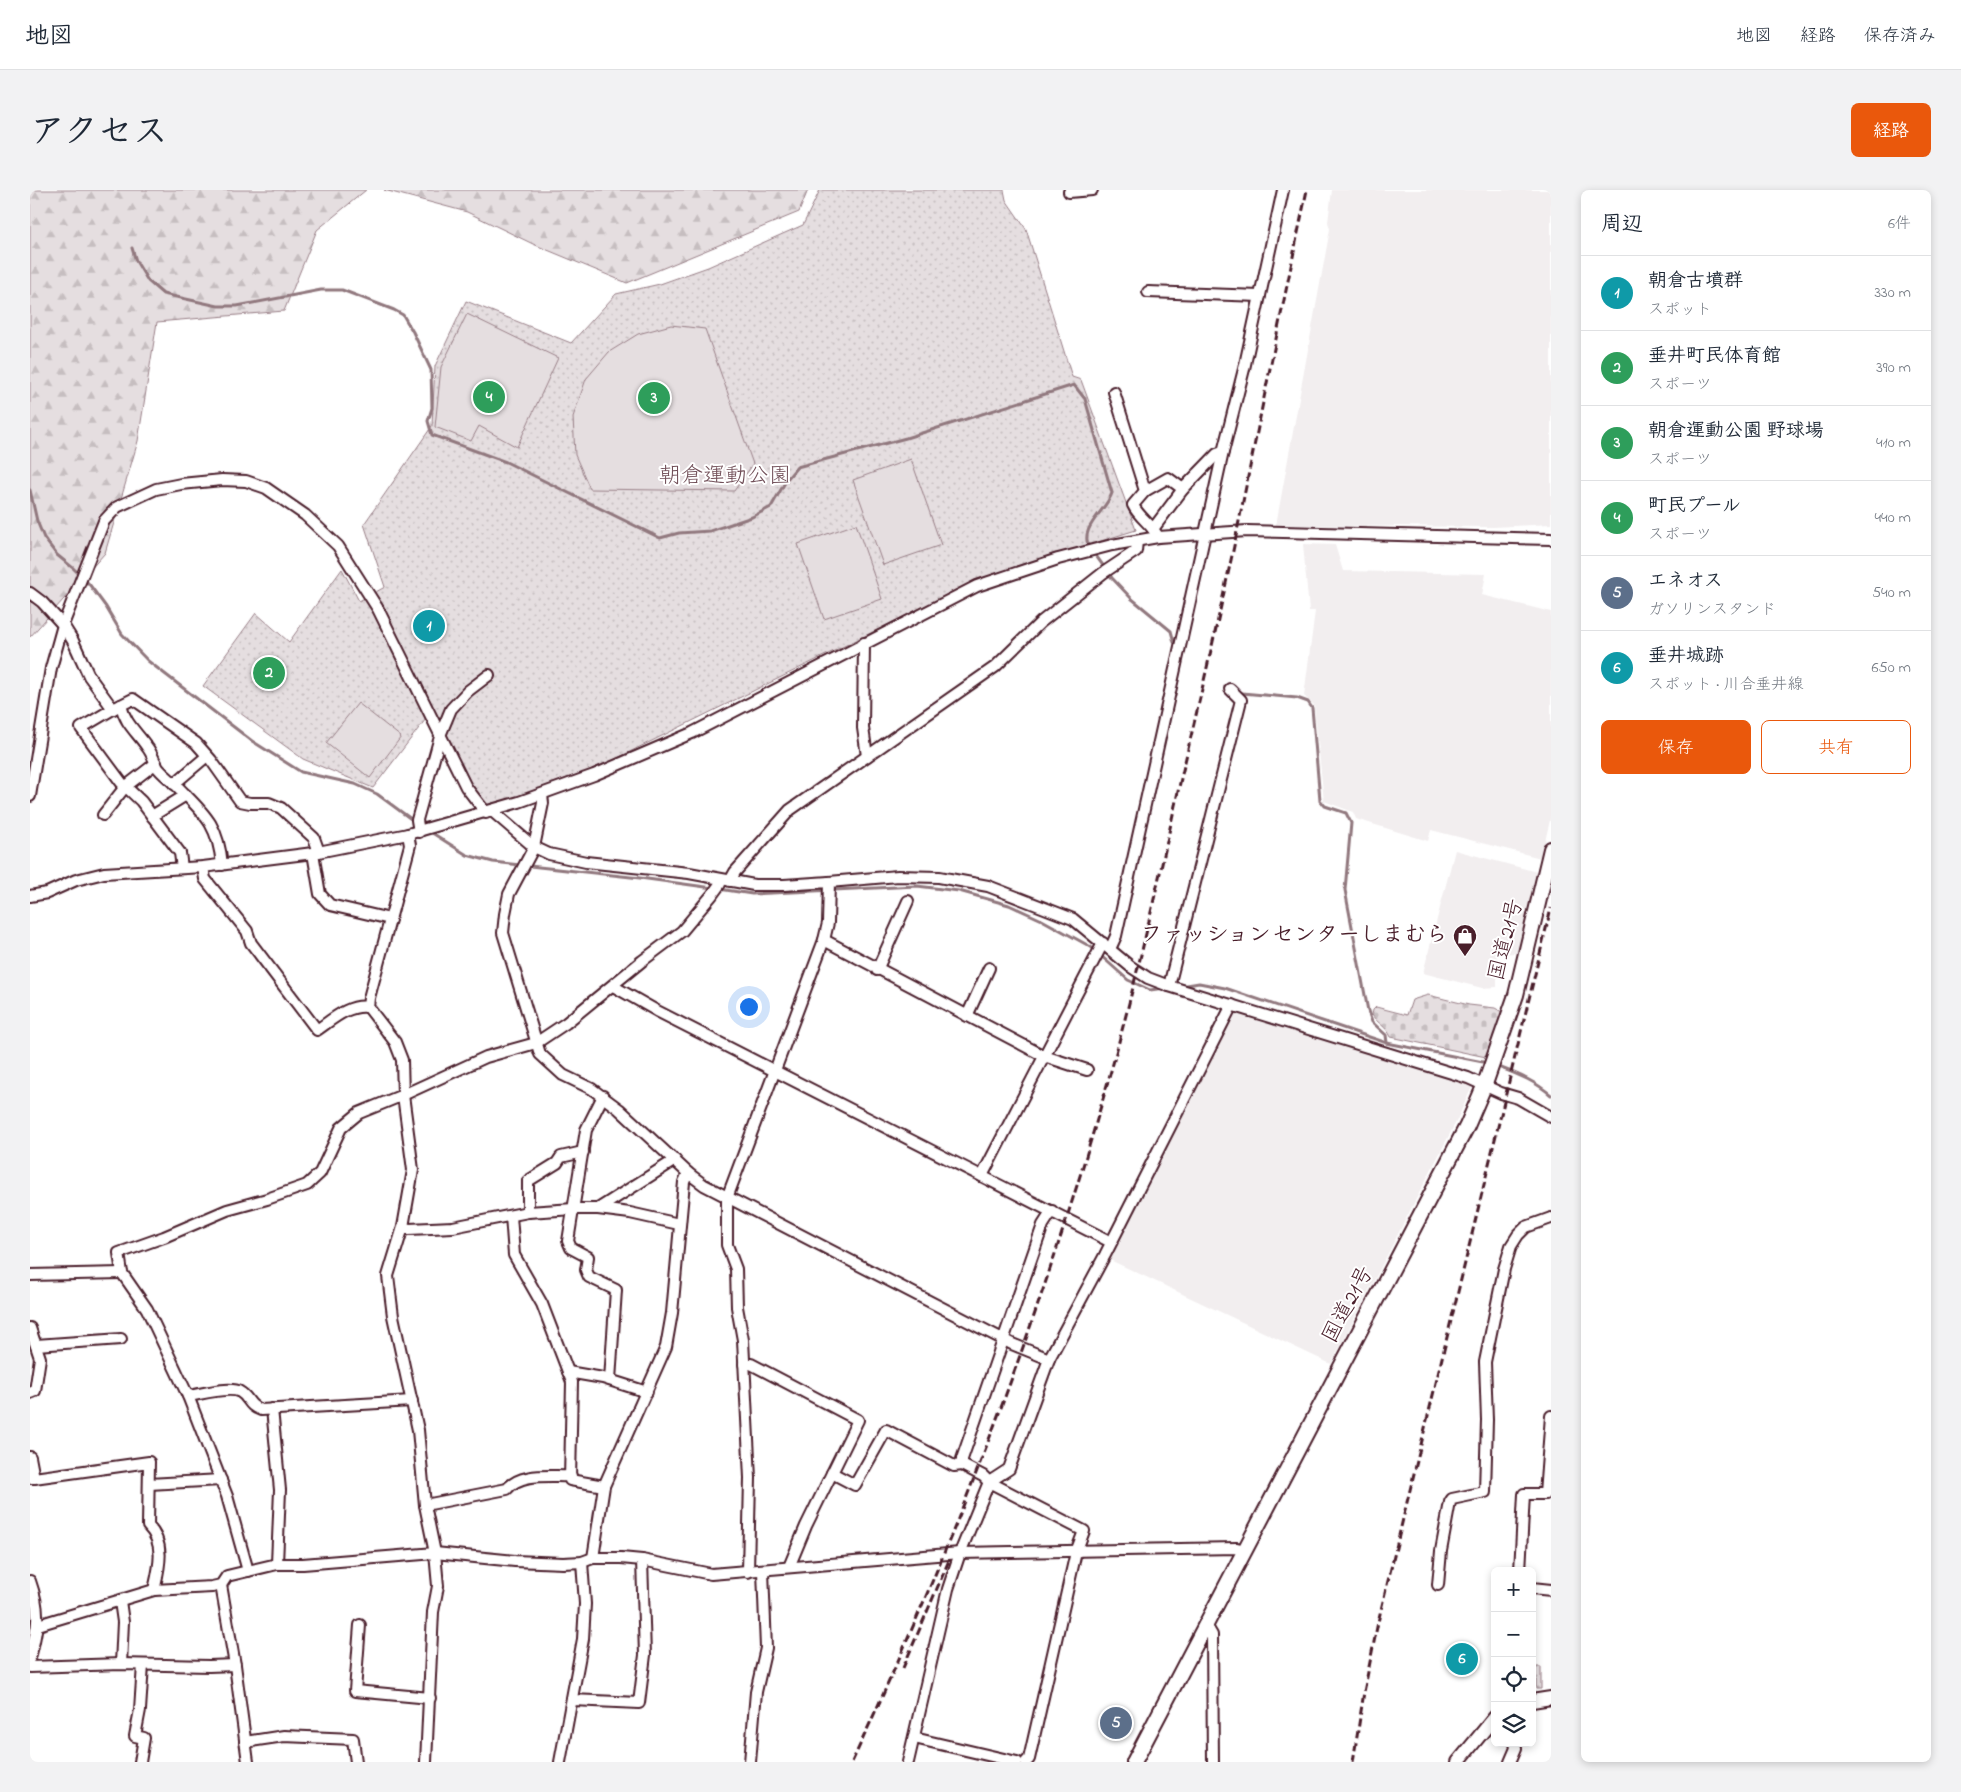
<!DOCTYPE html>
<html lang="ja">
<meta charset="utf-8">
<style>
:root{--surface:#fff;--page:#f2f2f3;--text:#1f2937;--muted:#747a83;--line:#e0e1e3;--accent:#ea580c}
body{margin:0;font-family:"Indie Flower","Klee One",sans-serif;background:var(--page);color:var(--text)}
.controls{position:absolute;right:15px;bottom:15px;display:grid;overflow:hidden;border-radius:8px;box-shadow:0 2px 8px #0003}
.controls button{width:45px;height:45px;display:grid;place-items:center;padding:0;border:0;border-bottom:1px solid var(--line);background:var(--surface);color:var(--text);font:25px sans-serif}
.you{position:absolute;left:718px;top:816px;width:18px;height:18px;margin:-12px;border:4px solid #fff;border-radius:50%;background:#1a73e8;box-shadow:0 0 0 8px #1a73e833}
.badge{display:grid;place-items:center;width:32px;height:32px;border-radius:50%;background:var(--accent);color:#fff;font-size:16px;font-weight:700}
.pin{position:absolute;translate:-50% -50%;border:2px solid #fff;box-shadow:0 1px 5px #0006}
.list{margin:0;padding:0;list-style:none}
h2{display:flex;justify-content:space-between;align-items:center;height:65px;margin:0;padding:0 20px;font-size:21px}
h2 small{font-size:16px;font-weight:400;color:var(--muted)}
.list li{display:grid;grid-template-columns:32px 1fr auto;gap:15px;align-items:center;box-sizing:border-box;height:75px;padding:0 20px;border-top:1px solid var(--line)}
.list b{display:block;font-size:19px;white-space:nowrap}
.list p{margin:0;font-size:16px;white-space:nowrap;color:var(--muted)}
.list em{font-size:16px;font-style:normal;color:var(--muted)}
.actions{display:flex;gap:10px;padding:15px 20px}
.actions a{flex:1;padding:11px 0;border:1px solid var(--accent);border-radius:8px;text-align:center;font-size:18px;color:var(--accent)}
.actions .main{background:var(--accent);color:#fff}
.icon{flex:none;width:28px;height:28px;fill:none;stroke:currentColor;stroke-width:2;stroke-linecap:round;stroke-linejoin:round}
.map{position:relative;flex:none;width:1521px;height:1572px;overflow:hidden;border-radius:8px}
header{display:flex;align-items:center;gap:30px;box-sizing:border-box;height:70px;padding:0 25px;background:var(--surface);border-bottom:1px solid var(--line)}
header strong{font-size:24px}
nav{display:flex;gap:28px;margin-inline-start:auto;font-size:18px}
.intro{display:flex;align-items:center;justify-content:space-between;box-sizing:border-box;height:120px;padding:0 30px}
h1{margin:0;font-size:35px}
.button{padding:12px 22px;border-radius:8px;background:var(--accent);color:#fff;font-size:18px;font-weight:700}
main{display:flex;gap:30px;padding:0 30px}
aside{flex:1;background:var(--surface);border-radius:8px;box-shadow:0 2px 8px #0003}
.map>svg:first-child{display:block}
.built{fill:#f2eeef}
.forest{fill:url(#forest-firs);stroke:#987e86}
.cemetery{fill:url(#cemetery-stones);stroke:#987e86}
.park{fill:url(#park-dots);stroke:#987e86}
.pitch{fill:#e5dee0;stroke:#987e86}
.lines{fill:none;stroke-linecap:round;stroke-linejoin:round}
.stream{stroke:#91787e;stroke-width:3}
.minor-casing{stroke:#4a1f2b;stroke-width:14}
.major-casing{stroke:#4a1f2b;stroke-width:16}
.highway-casing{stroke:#4a1f2b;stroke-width:18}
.minor{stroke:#fff;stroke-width:10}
.major{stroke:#fff;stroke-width:12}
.highway{stroke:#fff;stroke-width:14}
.rail{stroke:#4a1f2b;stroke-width:3;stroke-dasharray:8 4;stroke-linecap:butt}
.labels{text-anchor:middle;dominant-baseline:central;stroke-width:4;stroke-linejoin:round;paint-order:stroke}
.park-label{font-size:22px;fill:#714f58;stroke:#fff}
.poi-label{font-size:22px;font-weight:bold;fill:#4a1f2b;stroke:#fff;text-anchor:end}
.street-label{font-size:22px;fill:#4a1f2b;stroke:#fff}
</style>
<header>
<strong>地図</strong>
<nav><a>地図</a><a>経路</a><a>保存済み</a></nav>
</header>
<div class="intro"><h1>アクセス</h1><a class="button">経路</a></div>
<main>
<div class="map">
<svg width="1521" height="1572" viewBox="0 0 1521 1572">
<defs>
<pattern id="forest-firs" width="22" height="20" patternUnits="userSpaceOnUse" patternTransform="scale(1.25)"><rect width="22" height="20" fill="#e5dee0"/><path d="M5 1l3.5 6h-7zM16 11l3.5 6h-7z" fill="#c6bec0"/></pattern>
<pattern id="cemetery-stones" width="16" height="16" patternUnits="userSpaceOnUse" patternTransform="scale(1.25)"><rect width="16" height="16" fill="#e5dee0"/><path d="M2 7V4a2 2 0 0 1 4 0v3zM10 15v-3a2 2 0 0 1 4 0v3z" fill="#c6bec0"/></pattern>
<pattern id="park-dots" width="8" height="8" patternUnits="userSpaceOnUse" patternTransform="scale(1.25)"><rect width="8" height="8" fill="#e5dee0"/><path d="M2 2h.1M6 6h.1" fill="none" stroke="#c6bec0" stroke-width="1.8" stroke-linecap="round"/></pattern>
</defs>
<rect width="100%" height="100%" fill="#fff"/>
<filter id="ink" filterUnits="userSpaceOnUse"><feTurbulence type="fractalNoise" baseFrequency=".02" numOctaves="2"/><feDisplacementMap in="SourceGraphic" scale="10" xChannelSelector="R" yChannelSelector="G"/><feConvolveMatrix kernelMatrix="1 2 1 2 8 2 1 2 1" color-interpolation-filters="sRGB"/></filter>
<g filter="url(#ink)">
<g class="built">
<path d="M 1302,0 L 1521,0 L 1521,334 L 1463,337 L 1246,335 L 1300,39 L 1298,32 Z"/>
<path d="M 1273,354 L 1305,355 L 1313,381 L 1456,384 L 1452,405 L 1521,422 L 1521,626 L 1511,668 L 1401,640 L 1398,651 L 1326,629 L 1323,622 L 1294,611 L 1284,515 L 1274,506 L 1285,421 L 1279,421 Z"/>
<path d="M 1425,660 L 1507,682 L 1487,763 L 1467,764 L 1467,797 L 1452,798 L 1393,783 Z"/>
<path d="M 1202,822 L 1437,894 L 1442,897 L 1427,930 L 1301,1174 L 1078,1069 Z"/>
</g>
<g class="forest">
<path d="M 0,0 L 336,0 L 287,40 L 254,121 L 127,132 L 108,251 L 75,363 L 0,447 Z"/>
<path d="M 354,0 L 778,0 L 769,22 L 597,93 L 503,54 L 437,22 Z"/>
</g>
<path class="cemetery" d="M 1398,805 L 1439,815 L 1465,818 L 1472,822 L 1456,867 L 1361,847 C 1357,837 1347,833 1342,825 L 1343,820 L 1346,817 L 1377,825 L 1382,810 Z"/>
<g class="park">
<path d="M 790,0 L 974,0 L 976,10 L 996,39 L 1042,187 L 1051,190 L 1106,340 L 952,388 L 565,579 L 461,620 L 445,609 L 402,521 L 343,598 L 273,569 L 173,496 L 226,423 L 259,452 L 312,379 L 329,411 L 355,397 L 334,334 L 402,236 L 405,176 L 436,111 L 541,153 L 586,104 L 630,94 L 678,77 L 773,35 Z"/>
<path d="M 1502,1466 L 1505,1466 L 1505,1477 L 1511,1477 L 1511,1499 L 1506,1499 L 1506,1487 L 1502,1486 Z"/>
</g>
<g class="pitch">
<path d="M 437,124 L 528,168 L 487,257 L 449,236 L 441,251 L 405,237 L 411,177 Z"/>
<path d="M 641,135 L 675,139 L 723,274 L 704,301 L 560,299 L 545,265 L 543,227 L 556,189 L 579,162 L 608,144 Z"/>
<path d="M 881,269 L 911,355 L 853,375 L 823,290 Z"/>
<path d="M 826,334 L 852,409 L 794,429 L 768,354 Z"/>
<path d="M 328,513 L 371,547 L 340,588 L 296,553 Z"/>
</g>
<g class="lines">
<g class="stream">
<path d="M 102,58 L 106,71 L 118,91 L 133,104 L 188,116 L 207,116 L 291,100 L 312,100 L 364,120 L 373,125 L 383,142 L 401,180 L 402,218 L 398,231 L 402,245 L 476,272 L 630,348 L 649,343 L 680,341 L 722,327 L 741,317 L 757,289 L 767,277 L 876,248 L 1044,195 L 1055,209 L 1082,303 C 1077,320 1047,339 1060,358"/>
<path d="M 0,300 L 7,331 L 14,348 L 27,365 L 43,378 L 59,394 L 76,417 L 92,444 L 118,471 L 222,551 L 271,582 L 325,594 L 347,604 L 385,632"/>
<path d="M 1064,363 L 1082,388 L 1101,408 L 1141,441 L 1144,452"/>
<path d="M 1212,503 L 1267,508 L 1278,512 L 1282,518 L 1290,610 L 1295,616 L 1316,623 L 1321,633 L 1315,700 L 1338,821 L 1342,832 L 1356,845 L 1357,853"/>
<path d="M 399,641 L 437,665 L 463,672 L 610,688 L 683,698"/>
<path d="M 689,699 L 722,704 L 887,696 L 929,701 L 979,715 L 1012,730 L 1061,757 L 1098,790 L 1120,800 L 1135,798"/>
<path d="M 1151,796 L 1169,793 L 1195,798 L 1357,853 L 1453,872"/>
<path d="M 1471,878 C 1490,885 1506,892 1521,905"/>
<path d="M 0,1413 L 2,1428 L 0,1444"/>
</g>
<g class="minor-casing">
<g id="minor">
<path d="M 1039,2 L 1062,0"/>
<path d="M 1118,102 L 1230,106"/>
<path d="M 1084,202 L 1115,301 L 1103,315 C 1109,328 1123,335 1128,347"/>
<path d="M 1115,301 L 1138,288 L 1153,299"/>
<path d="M 1123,339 L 1153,299 L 1187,264 L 1193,262"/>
<path d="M 0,403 L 12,412 L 33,435 L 43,451 L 59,486 L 83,519 L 51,538 L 91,592 L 111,611 L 150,663 L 152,678"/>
<path d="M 834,453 L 833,538 L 837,566"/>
<path d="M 91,515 C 95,534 107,542 117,557 C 122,563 124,571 128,578 C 133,584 139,589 145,594 C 173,623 188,632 192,675"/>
<path d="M 83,519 L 103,509 L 166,553 L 181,570 L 210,611 L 220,613 L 239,613 L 251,618 L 284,648 L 289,662"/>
<path d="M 144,594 L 177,566"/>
<path d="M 512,605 L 513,613 L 504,657 L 479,704 L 475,724 L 473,743 L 510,864 L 533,885 L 562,899 L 589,919 L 658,983 L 674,995 L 982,1154 L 1019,1169"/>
<path d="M 0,606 L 21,478 L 33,435 L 74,331 L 87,317 L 126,299 L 151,294 L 192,290 L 216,291 L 236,298 L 275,325 L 308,356 L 348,419 L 436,597 L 456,623"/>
<path d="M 462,621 L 504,657 L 519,664 L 556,672 L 659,683 L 724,695 L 754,695 L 799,692"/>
<path d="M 73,625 L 95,597 L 126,573"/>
<path d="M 122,626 L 156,605"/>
<path d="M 389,642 L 387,630 L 411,543 L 421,519 L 438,501 L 459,485"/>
<path d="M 378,644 L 380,655 L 339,808 L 338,817 L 365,852 L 372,870 L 373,905 L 383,980 L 373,1037 L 358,1086 L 363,1126 L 388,1240 L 395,1315 L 405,1363 L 408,1396 L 403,1422 L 396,1572"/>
<path d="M 283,663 L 290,704 L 300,715 L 360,729"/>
<path d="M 173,677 L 175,689 L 217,741 L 221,753 L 287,840 C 303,829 319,814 338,817"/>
<path d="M 700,691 L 705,682 L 760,620 L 965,477 L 1011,432 L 1073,383 L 1106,361 L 1107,351"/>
<path d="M 0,706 L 17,703 L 46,690 L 74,683 L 173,677 L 283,663 L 378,644 L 489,612 L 564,585 L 662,543 L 947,396 L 1028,369 L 1082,355 L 1128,347 L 1217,341 L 1521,349"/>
<path d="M 794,750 L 1014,866 L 1057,880"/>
<path d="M 1080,759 L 1086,746 L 1193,262 L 1214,179 L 1253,0"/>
<path d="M 847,780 L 878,711"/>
<path d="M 583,796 L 627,821 L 1081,1052"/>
<path d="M 1139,796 L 1211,510 L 1200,499"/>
<path d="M 937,826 L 959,778"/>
<path d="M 573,906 L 556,940 L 538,1051 L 541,1058 L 558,1067 L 556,1080 L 559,1087 L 586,1100 L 580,1190"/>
<path d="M 952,986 L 1073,753"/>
<path d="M 568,1019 L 645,970"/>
<path d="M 498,1022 L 498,991 L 527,973 L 531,967 L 553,962"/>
<path d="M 481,1026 L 484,1065 L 512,1114 L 542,1192 L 540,1290 L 574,1296"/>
<path d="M 373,1037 L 379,1039 L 423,1037 L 498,1022 L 544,1019 L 568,1019 L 600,1023 L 649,1034"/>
<path d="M 0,1085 L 92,1083"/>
<path d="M 0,1138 L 10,1168 L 5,1201 L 0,1203"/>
<path d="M 6,1155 L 91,1149"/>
<path d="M 714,1174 L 721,1174 L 828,1230 L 802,1283 L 825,1295 L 856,1240 L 924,1276 L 932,1275"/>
<path d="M 538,1182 L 573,1188 L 617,1202"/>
<path d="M 158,1206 C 171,1204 200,1196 210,1202 C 219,1207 218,1216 231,1220 L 382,1211"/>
<path d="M 242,1219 L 250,1300 L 247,1374"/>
<path d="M 0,1267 L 4,1288 L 0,1288"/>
<path d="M 4,1288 L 119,1272 L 118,1336 C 136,1354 129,1378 124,1400"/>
<path d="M 119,1294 L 191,1290"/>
<path d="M 395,1315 L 477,1299 C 491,1282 520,1287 541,1286"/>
<path d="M 563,1368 L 574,1296 L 636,1157 L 642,1123 L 654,992 L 658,983"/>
<path d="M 759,1377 L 776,1336 L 802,1283"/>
<path d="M 218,1381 L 197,1306 L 158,1206 L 117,1119 L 92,1083 L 89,1063 L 134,1047 L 197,1020 L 237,1009 L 277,995 L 290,983 L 311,938 L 329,923 L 373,905 L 456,867 L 506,853 L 536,833 L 612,771 L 652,741 L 682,705 L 690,694 L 690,689"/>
<path d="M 1490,1381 L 1494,1304 L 1515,1304 L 1521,1226"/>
<path d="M 718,1382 L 720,1288 L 713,1150 L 707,1117 L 706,1079 L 697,1055 L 697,1008 L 794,750 L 798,733 L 799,692 L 868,686 L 909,687 L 958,696 L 1043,729 L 1101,777 L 1118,788 L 1139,796 L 1438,888 L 1471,903 L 1488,908 L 1521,927"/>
<path d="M 0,1391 C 11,1422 8,1437 0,1468"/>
<path d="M 191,1395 L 205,1475 L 218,1572"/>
<path d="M 1408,1395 L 1411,1361 L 1420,1312 L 1422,1309 L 1455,1302 L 1457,1230 L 1455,1172 L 1474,1079 L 1481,1056 L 1488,1045 L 1496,1037 L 1521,1028"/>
<path d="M 1502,1398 L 1521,1400"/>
<path d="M 90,1411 L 93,1432 L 91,1474"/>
<path d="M 8,1435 L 124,1400 L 182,1397 L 191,1395 L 197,1386 L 247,1374 L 273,1374 L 405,1363 L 485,1371 L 533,1373 L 552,1372 L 563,1368 L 591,1368 L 612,1370 L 681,1384 L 930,1363 L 1207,1358 L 1215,1360"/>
<path d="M 330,1435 L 325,1501 L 400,1508"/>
<path d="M 1176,1435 L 1182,1445 L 1183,1572"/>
<path d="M 0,1477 L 91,1474 L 179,1476 L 205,1475"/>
<path d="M 542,1510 L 609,1513 L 615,1465 L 612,1370"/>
<path d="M 884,1548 L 987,1572"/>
<path d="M 215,1552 L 254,1546 L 323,1549 L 326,1572"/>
<path d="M 110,1572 L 114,1548 L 105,1546 L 110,1520 L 113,1475"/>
<path d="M 530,1572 L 553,1449 L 555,1414 L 552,1372"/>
<path d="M 720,1572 L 726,1502 L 736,1458 L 733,1381"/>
<path d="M 878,1572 L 918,1399 L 930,1363 L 959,1292 L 979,1279 L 1019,1169 L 1075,1065 L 1202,815"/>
<path d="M 996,1572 L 999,1569 L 1046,1362 L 1054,1341 L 959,1292 L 953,1286 L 932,1275 L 932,1269 L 1013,1035 L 1022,1021"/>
<path d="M 1480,1572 L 1486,1558 L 1485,1553"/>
</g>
</g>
<g class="major-casing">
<g id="major">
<path d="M 1502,1511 L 1521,1508"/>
<path d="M 1428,1572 L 1465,1527"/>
</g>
</g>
<g class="highway-casing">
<path id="highway" d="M 1104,1572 L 1437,936 L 1455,894 L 1486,805 L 1521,659"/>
</g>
<use href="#minor" class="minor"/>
<use href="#major" class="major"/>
<use href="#highway" class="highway"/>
<g class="rail">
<path d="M 873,1478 L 920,1368"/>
<path d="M 822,1572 C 928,1346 1017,1111 1084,870 C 1109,779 1129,688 1149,597 C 1168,517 1187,436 1204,356 C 1228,237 1252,118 1277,0"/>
<path d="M 1323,1572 L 1334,1502 L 1348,1432 L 1521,718"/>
</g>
</g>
</g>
<defs>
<g id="shop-pin" transform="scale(1.25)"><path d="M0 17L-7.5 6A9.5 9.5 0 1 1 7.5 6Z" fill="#4a1f2b" stroke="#fff"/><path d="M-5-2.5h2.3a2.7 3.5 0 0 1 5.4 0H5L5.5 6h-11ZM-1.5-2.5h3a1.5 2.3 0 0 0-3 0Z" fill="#fff"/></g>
</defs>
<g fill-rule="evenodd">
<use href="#shop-pin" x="1435" y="746"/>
</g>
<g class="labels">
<g class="park-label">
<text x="695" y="287">朝倉運動公園</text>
</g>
<g class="poi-label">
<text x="1418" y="746">ファッションセンターしまむら</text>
</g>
<g class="street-label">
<text transform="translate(1477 750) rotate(-76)">国道21号</text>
<text transform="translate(1319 1115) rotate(-62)">国道21号</text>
</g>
</g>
</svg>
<div class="controls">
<button>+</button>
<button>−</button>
<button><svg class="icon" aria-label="locate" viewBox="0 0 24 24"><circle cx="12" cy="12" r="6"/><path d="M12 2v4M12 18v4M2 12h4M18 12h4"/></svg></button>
<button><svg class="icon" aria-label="layers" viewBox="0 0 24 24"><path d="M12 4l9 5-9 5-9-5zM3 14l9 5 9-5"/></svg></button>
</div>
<div class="you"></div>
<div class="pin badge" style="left:399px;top:436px;background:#0f9aa8">1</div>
<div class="pin badge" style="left:239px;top:483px;background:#2e9e5b">2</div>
<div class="pin badge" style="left:624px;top:208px;background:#2e9e5b">3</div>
<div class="pin badge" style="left:459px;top:207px;background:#2e9e5b">4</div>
<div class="pin badge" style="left:1086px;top:1533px;background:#5c6f8a">5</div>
<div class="pin badge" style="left:1432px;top:1469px;background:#0f9aa8">6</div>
</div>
<aside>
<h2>周辺<small>6件</small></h2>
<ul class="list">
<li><span class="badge" style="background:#0f9aa8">1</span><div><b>朝倉古墳群</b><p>スポット</p></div><em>330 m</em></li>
<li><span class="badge" style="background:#2e9e5b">2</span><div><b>垂井町民体育館</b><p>スポーツ</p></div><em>390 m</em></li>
<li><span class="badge" style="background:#2e9e5b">3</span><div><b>朝倉運動公園 野球場</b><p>スポーツ</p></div><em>410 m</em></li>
<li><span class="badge" style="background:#2e9e5b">4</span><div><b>町民プール</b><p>スポーツ</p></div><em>440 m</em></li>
<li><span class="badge" style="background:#5c6f8a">5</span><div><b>エネオス</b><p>ガソリンスタンド</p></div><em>540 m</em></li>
<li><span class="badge" style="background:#0f9aa8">6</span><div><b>垂井城跡</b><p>スポット · 川合垂井線</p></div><em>650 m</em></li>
</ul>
<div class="actions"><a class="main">保存</a><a>共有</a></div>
</aside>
</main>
